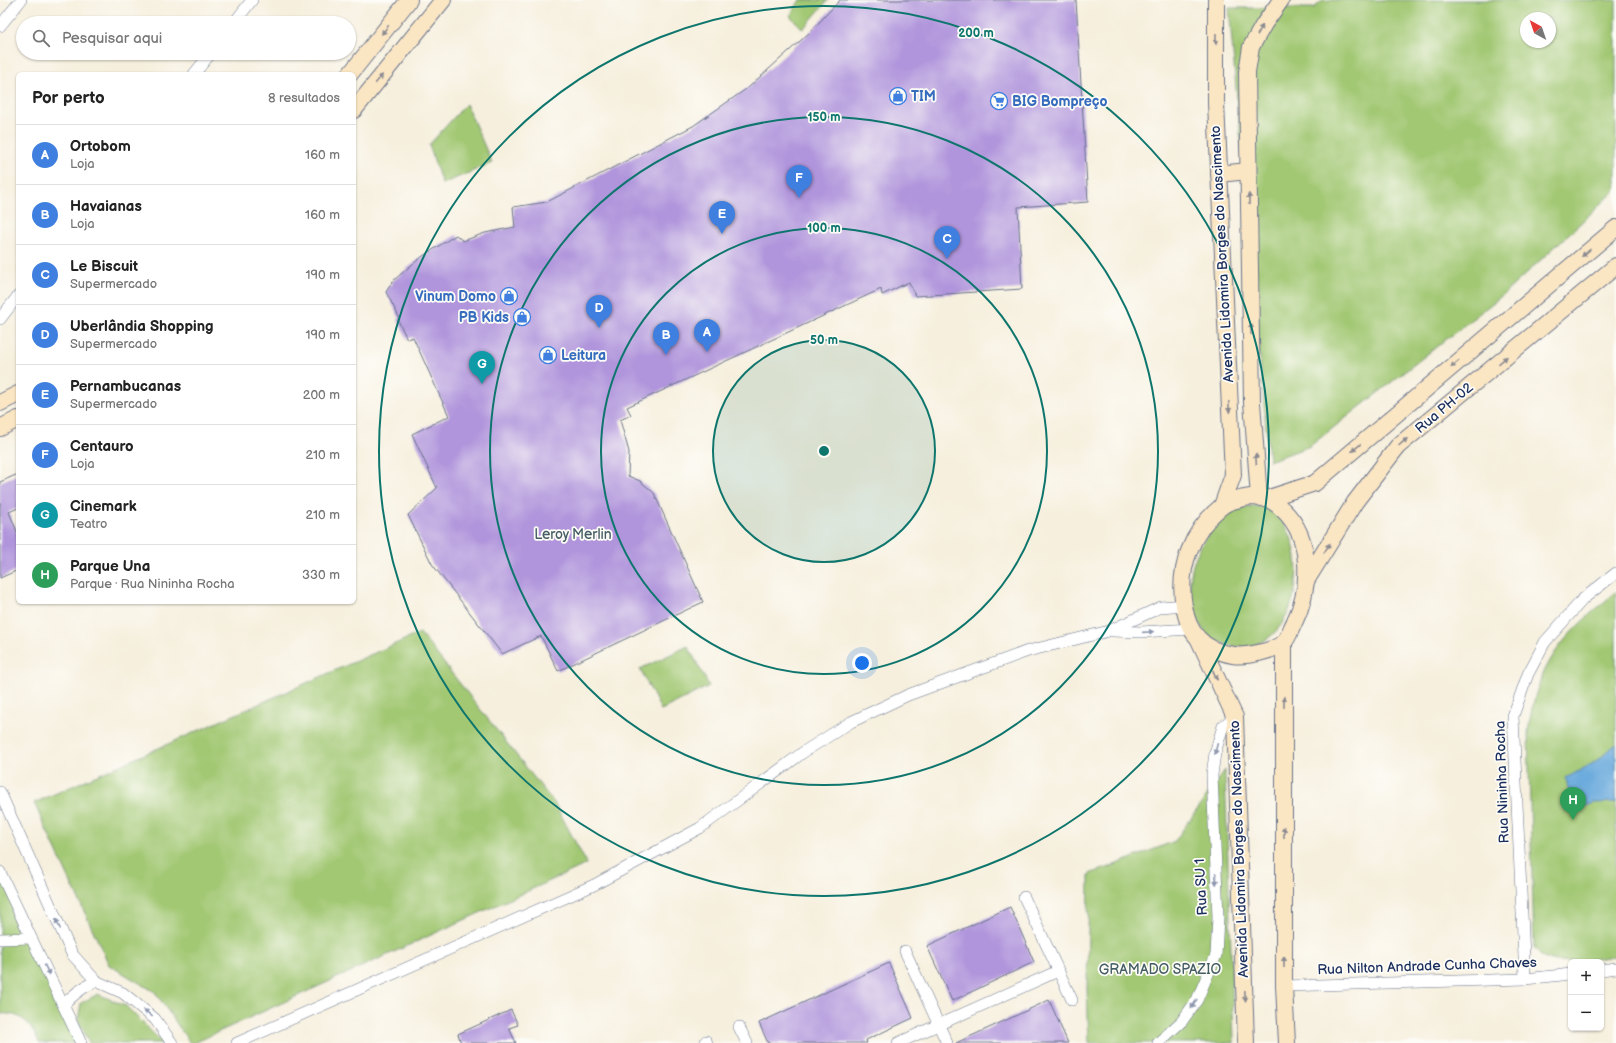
<!DOCTYPE html>
<html lang="pt">
<meta charset="utf-8">
<style>
:root{--surface:#fff;--page:#f2f2f2;--text:#222;--muted:#767676;--line:#e0e0e0;--accent:#7c3aed}
body{margin:0;font-family:"Balsamiq Sans",sans-serif;background:var(--page);color:var(--text)}
.controls{position:absolute;right:12px;bottom:12px;display:grid;overflow:hidden;border-radius:6px;box-shadow:0 1px 3px #0004}
.controls button{width:36px;height:36px;display:grid;place-items:center;padding:0;border:0;border-bottom:1px solid var(--line);background:var(--surface);color:var(--text);font:20px sans-serif}
.compass{position:absolute;left:1520px;top:12px;width:36px;height:36px;border-radius:50%;background:var(--surface);box-shadow:0 1px 3px #0004;rotate:320deg}
.you{position:absolute;left:862px;top:663px;width:14px;height:14px;margin:-10px;border:3px solid #fff;border-radius:50%;background:#1a73e8;box-shadow:0 0 0 6px #1a73e833}
.badge{display:grid;place-items:center;width:26px;height:26px;border-radius:50%;background:var(--accent);color:#fff;font-size:13px;font-weight:700}
.pin{position:absolute;translate:-50% -33px;filter:drop-shadow(0 1px 2px #0008)}
.pin::after{content:'';position:absolute;top:21px;width:14px;height:12px;background:inherit;clip-path:polygon(0 0,100% 0,50% 100%)}
.list{margin:0;padding:0;list-style:none}
h2{display:flex;justify-content:space-between;align-items:center;height:52px;margin:0;padding:0 16px;font-size:17px}
h2 small{font-size:13px;font-weight:400;color:var(--muted)}
.list li{display:grid;grid-template-columns:26px 1fr auto;gap:12px;align-items:center;box-sizing:border-box;height:60px;padding:0 16px;border-top:1px solid var(--line)}
.list b{display:block;font-size:15px;white-space:nowrap}
.list p{margin:0;font-size:13px;white-space:nowrap;color:var(--muted)}
.list em{font-size:13px;font-style:normal;color:var(--muted)}
.icon{flex:none;width:22px;height:22px;fill:none;stroke:currentColor;stroke-width:2;stroke-linecap:round;stroke-linejoin:round}
.map{position:relative;flex:none;width:1616px;height:1043px;overflow:hidden}
.search{position:absolute;background:var(--surface);box-shadow:0 1px 3px #0004;left:16px;top:16px;width:340px;height:44px;display:flex;align-items:center;gap:10px;box-sizing:border-box;padding:0 14px;border-radius:22px;color:var(--muted);font-size:15px}
.panel{position:absolute;background:var(--surface);box-shadow:0 1px 3px #0004;left:16px;top:72px;width:340px;height:532px;border-radius:6px}
.map>svg:first-child{display:block}
.green{fill:#a2c873;stroke:#5e7c68;fill-rule:evenodd}
.water{fill:#6aaadd;stroke:#426c9e}
.building{fill:#b095dc}
.lines{fill:none;stroke-linecap:round;stroke-linejoin:round}
.street-casing{stroke:#68728a;stroke-width:12}
.secondary-casing{stroke:#68728a;stroke-width:18}
.street{stroke:#fff;stroke-width:11}
.secondary{stroke:#fbe6c4;stroke-width:16}
.oneway{fill:#8b8a91}
.oneway2{fill:#8d97ae}
.ring{fill:none;stroke:#0f766e;stroke-width:2}
.labels{text-anchor:middle;dominant-baseline:central;stroke-width:3.5;stroke-linejoin:round;paint-order:stroke}
.shop-label{font-size:14px;font-weight:bold;fill:#366cbe;stroke:#fdfcf7;text-anchor:start}
.street-label{font-size:14px;fill:#1b2f5e;stroke:#fdfcf7}
.park-label{font-size:14px;fill:#445d64;stroke:#fdfcf7}
.centre{fill:#0f766e;stroke:#fdfcf7;stroke-width:2}
.ring-label{font-size:12px;text-anchor:middle;font-weight:bold;fill:#0f766e;stroke:#fdfcf7;stroke-width:3.5;stroke-linejoin:round;paint-order:stroke}
</style>
<div class="map">
<svg width="1616" height="1043" viewBox="0 0 1616 1043">
<rect width="100%" height="100%" fill="#fdfcf7"/>
<filter id="ink" filterUnits="userSpaceOnUse"><feTurbulence type="fractalNoise" baseFrequency=".025" numOctaves="2"/><feDisplacementMap in="SourceGraphic" scale="8" xChannelSelector="R" yChannelSelector="G"/><feConvolveMatrix kernelMatrix="1 2 1 2 8 2 1 2 1" color-interpolation-filters="sRGB"/></filter>
<filter id="wash" filterUnits="userSpaceOnUse"><feTurbulence type="fractalNoise" baseFrequency=".012" numOctaves="4" result="noise"/><feDisplacementMap in="SourceGraphic" scale="16" xChannelSelector="R" yChannelSelector="G"/><feGaussianBlur stdDeviation="0.9" result="paint"/><feColorMatrix in="noise" values="0 0 0 0 0 0 0 0 0 0 0 0 0 0 0 0 0 1.4 0 .05"/><feComposite in="paint" operator="in"/></filter>
<g filter="url(#wash)">
<rect width="100%" height="100%" fill="#f6efdd"/>
<g class="green">
<path d="M 800,0 L 828,0 L 803,29 L 790,16 Z"/>
<path d="M 1323,0 L 1616,0 L 1616,190 L 1504,294 L 1310,446 L 1269,461 L 1229,8 L 1314,8 ZM 1526,18 L 1550,18 L 1550,42 L 1526,42 Z"/>
<path d="M 466,104 L 492,163 L 442,184 L 429,145 Z"/>
<path d="M 1250,506 C 1254,506 1259,506 1262,507 C 1317,523 1306,657 1233,646 C 1224,644 1210,640 1204,631 C 1182,599 1187,561 1211,531 C 1224,516 1230,509 1250,506 Z"/>
<path d="M 1616,592 L 1616,956 C 1600,958 1561,965 1548,959 C 1542,957 1538,952 1534,947 L 1528,733 C 1537,661 1563,636 1616,592 Z"/>
<path d="M 420,633 L 555,804 L 587,864 L 194,1043 L 190,1043 L 155,992 L 109,965 L 34,803 Z"/>
<path d="M 688,646 L 709,686 L 661,710 L 640,669 Z"/>
<path d="M 1225,770 L 1234,1043 L 1089,1043 L 1087,988 L 1089,874 L 1107,868 L 1175,841 Z"/>
<path d="M 0,872 L 81,1043 L 39,1043 C 32,1024 21,1012 0,1014 Z"/>
<path d="M 98,994 L 126,1006 L 163,1043 L 89,1043 L 78,1020 L 81,1003 Z"/>
</g>
<path class="water" d="M 1616,744 L 1616,802 L 1594,803 L 1583,807 L 1571,802 L 1566,778 L 1597,761 Z"/>
<g id="blocks">
<g class="building">
<path d="M 840,0 L 1076,0 L 1088,202 L 1018,207 L 1022,289 L 915,296 L 909,282 L 882,295 L 881,289 L 627,407 L 631,415 L 620,420 L 629,452 L 628,476 L 640,481 L 654,493 L 703,602 L 558,671 L 541,636 L 502,654 L 432,564 L 408,515 L 437,488 L 412,434 L 449,416 L 413,337 L 407,339 L 398,320 L 399,317 L 386,292 L 393,281 L 409,267 L 423,256 L 456,235 L 463,241 L 485,233 L 515,227 L 513,207 L 547,202 L 693,126 L 749,87 L 809,33 Z"/>
<path d="M 18,474 L 18,508 L 9,512 L 18,534 L 18,570 L 0,578 L 0,482 Z"/>
<path d="M 1010,907 L 1034,962 L 952,1001 L 927,946 Z"/>
<path d="M 889,963 L 913,1018 L 866,1040 L 867,1043 L 768,1043 L 759,1023 Z"/>
<path d="M 1049,1000 L 1068,1043 L 956,1043 L 1015,1016 Z"/>
<path d="M 511,1010 L 518,1025 L 509,1028 L 516,1043 L 461,1043 L 458,1034 Z"/>
</g>
</g>
</g>
<g filter="url(#ink)">
<use href="#blocks" fill-opacity="0" stroke="#68728a" stroke-width="1"/>
<g class="lines">
<g class="street-casing">
<g id="street">
<path d="M 234,23 L 252,0"/>
<path d="M 0,26 L 21,0"/>
<path d="M 194,74 L 211,53"/>
<path d="M 0,319 L 18,296"/>
<path d="M 1112,631 L 1141,632 L 1191,629"/>
<path d="M 0,792 L 72,954 L 96,981 L 123,993 L 155,1019 L 172,1043"/>
<path d="M 0,872 L 81,1043"/>
<path d="M 1024,897 L 1072,1000"/>
<path d="M 0,939 L 31,938"/>
<path d="M 905,951 L 947,1043"/>
<path d="M 1601,970 L 1616,968"/>
<path d="M 1525,979 L 1513,716 L 1528,674 L 1545,642 L 1583,599 L 1616,573"/>
<path d="M 1284,986 L 1525,979 L 1571,974"/>
<path d="M 64,1005 C 74,993 83,987 96,981"/>
<path d="M 739,1027 L 747,1043"/>
<path d="M 706,1041 L 707,1043"/>
<path d="M 237,1043 L 594,885 L 700,828 L 805,751 L 851,722 L 908,695 L 1028,651 L 1109,631 L 1161,607 L 1184,605"/>
<path d="M 898,1043 L 1058,971"/>
<path d="M 1158,1043 L 1182,1021 L 1197,1000 L 1216,955 L 1218,917 L 1212,775 L 1215,753 L 1223,726 L 1235,717"/>
</g>
</g>
<g class="secondary-casing">
<g id="secondary">
<path d="M 1216,0 L 1216,103 L 1233,475 L 1222,506"/>
<path d="M 350,74 L 409,0"/>
<path d="M 354,110 L 443,0"/>
<path d="M 1219,174 L 1248,171"/>
<path d="M 0,403 L 18,394"/>
<path d="M 0,428 L 18,419"/>
<path d="M 1250,497 C 1255,497 1260,497 1265,498 C 1272,500 1278,505 1283,510 C 1313,538 1311,589 1294,623 C 1291,628 1289,637 1284,642 C 1275,651 1245,657 1233,655 C 1220,653 1207,648 1198,638 C 1189,629 1186,618 1184,606 C 1177,568 1192,530 1222,506 C 1230,500 1240,499 1250,497 Z"/>
<path d="M 1259,498 L 1252,402 L 1247,72 L 1251,47 L 1264,24 L 1281,0"/>
<path d="M 1266,499 L 1315,483 L 1616,228"/>
<path d="M 1306,581 L 1355,502 L 1398,446 L 1616,266"/>
<path d="M 1199,640 L 1235,717 L 1246,1043"/>
<path d="M 1284,642 L 1284,986 L 1287,1043"/>
</g>
</g>
<use href="#street" class="street"/>
<use href="#secondary" class="secondary"/>
</g>
<defs><path id="oneway-solid" d="M-6-.8H1V-3.2L6.5 0L1 3.2V.8H-6Z"/></defs>
<g class="oneway">
<use href="#oneway-solid" transform="translate(385 30) rotate(128)"/>
<use href="#oneway-solid" transform="translate(1260 30) rotate(-61)"/>
<use href="#oneway-solid" transform="translate(1216 39) rotate(90)"/>
<use href="#oneway-solid" transform="translate(379 79) rotate(-51)"/>
<use href="#oneway-solid" transform="translate(1249 199) rotate(-91)"/>
<use href="#oneway-solid" transform="translate(1586 253) rotate(140)"/>
<use href="#oneway-solid" transform="translate(1251 329) rotate(-91)"/>
<use href="#oneway-solid" transform="translate(1503 360) rotate(-40)"/>
<use href="#oneway-solid" transform="translate(1455 364) rotate(140)"/>
<use href="#oneway-solid" transform="translate(1229 407) rotate(87)"/>
<use href="#oneway-solid" transform="translate(1403 442) rotate(-40)"/>
<use href="#oneway-solid" transform="translate(1356 448) rotate(140)"/>
<use href="#oneway-solid" transform="translate(1256 459) rotate(-94)"/>
<use href="#oneway-solid" transform="translate(1327 548) rotate(-58)"/>
<use href="#oneway-solid" transform="translate(1215 675) rotate(65)"/>
<use href="#oneway-solid" transform="translate(1284 702) rotate(-90)"/>
<use href="#oneway-solid" transform="translate(1284 832) rotate(-90)"/>
<use href="#oneway-solid" transform="translate(1284 962) rotate(-90)"/>
<use href="#oneway-solid" transform="translate(1245 996) rotate(88)"/>
</g>
<g class="oneway2">
<use href="#oneway-solid" transform="translate(1148 632) rotate(-4)"/>
<use href="#oneway-solid" transform="translate(1216 749) rotate(104)"/>
<use href="#oneway-solid" transform="translate(1216 879) rotate(87)"/>
<use href="#oneway-solid" transform="translate(58 924) rotate(-114)"/>
<use href="#oneway-solid" transform="translate(47 970) rotate(64)"/>
<use href="#oneway-solid" transform="translate(1194 1004) rotate(122)"/>
<use href="#oneway-solid" transform="translate(148 1013) rotate(-141)"/>
</g>
</g>
<circle cx="824" cy="451" r="111" fill="#0f766e" fill-opacity=".12"/>
<g class="ring">
<circle cx="824" cy="451" r="111"/>
<circle cx="824" cy="451" r="223"/>
<circle cx="824" cy="451" r="334"/>
<circle cx="824" cy="451" r="445"/>
</g>
<defs>
<g id="shop-ring" transform="scale(0.9)"><circle r="9.5" fill="#fdfcf7" stroke="#3f7fe0" stroke-width="1.5"/><path d="M-5-2.5h2.3a2.7 3.5 0 0 1 5.4 0H5L5.5 6h-11ZM-1.5-2.5h3a1.5 2.3 0 0 0-3 0Z" fill="#3f7fe0"/></g>
<g id="supermarket-ring" transform="scale(0.9)"><circle r="9.5" fill="#fdfcf7" stroke="#3f7fe0" stroke-width="1.5"/><path d="M-6-5.5h2.5l.6 2H6L4.5 2H-2.5L-4.4-4H-6ZM-1.5 3.2a1.3 1.3 0 1 0 .1 0ZM3 3.2a1.3 1.3 0 1 0 .1 0Z" fill="#3f7fe0"/></g>
</defs>
<g fill-rule="evenodd">
<use href="#shop-ring" x="898" y="96"/>
<use href="#supermarket-ring" x="999" y="101"/>
<use href="#shop-ring" x="509" y="296"/>
<use href="#shop-ring" x="522" y="317"/>
<use href="#shop-ring" x="548" y="355"/>
</g>
<g class="labels">
<g class="shop-label">
<text x="911" y="96">TIM</text>
<text x="1012" y="101">BIG Bompreço</text>
<text x="496" y="296" text-anchor="end">Vinum Domo</text>
<text x="509" y="317" text-anchor="end">PB Kids</text>
<text x="561" y="355">Leitura</text>
</g>
<g class="street-label">
<text transform="translate(1222 254) rotate(-93)">Avenida Lidomira Borges do Nascimento</text>
<text transform="translate(1444 408) rotate(-40)">Rua PH-02</text>
<text transform="translate(1502 782) rotate(-92)">Rua Nininha Rocha</text>
<text transform="translate(1239 849) rotate(-92)">Avenida Lidomira Borges do Nascimento</text>
<text transform="translate(1201 887) rotate(-93)">Rua SU 1</text>
<text transform="translate(1427 966) rotate(-2)">Rua Nilton Andrade Cunha Chaves</text>
</g>
<g class="park-label">
<text x="573" y="534">Leroy Merlin</text>
<text x="1160" y="969">GRAMADO SPAZIO</text>
</g>
</g>
<circle cx="824" cy="451" r="6" class="centre"/>
<g class="ring-label">
<text x="976" y="37">200 m</text>
<text x="824" y="121">150 m</text>
<text x="824" y="232">100 m</text>
<text x="824" y="344">50 m</text>
</g>
</svg>
<div class="controls">
<button>+</button>
<button>−</button>
</div>
<svg class="compass" viewBox="-18 -18 36 36"><path d="M0-13l5 13h-10z" fill="#e53935"/><path d="M0 13l5-13h-10z" fill="#767676"/></svg>
<div class="you"></div>
<div class="pin badge" style="left:707px;top:352px;background:#3f7fe0">A</div>
<div class="pin badge" style="left:666px;top:355px;background:#3f7fe0">B</div>
<div class="pin badge" style="left:947px;top:259px;background:#3f7fe0">C</div>
<div class="pin badge" style="left:599px;top:328px;background:#3f7fe0">D</div>
<div class="pin badge" style="left:722px;top:234px;background:#3f7fe0">E</div>
<div class="pin badge" style="left:799px;top:198px;background:#3f7fe0">F</div>
<div class="pin badge" style="left:482px;top:384px;background:#0f9aa8">G</div>
<div class="pin badge" style="left:1573px;top:820px;background:#2e9e5b">H</div>
<div class="search"><svg class="icon" aria-label="search" viewBox="0 0 24 24"><circle cx="10" cy="10" r="6"/><path d="M15 15l6 6"/></svg>Pesquisar aqui</div>
<section class="panel">
<h2>Por perto<small>8 resultados</small></h2>
<ul class="list">
<li><span class="badge" style="background:#3f7fe0">A</span><div><b>Ortobom</b><p>Loja</p></div><em>160 m</em></li>
<li><span class="badge" style="background:#3f7fe0">B</span><div><b>Havaianas</b><p>Loja</p></div><em>160 m</em></li>
<li><span class="badge" style="background:#3f7fe0">C</span><div><b>Le Biscuit</b><p>Supermercado</p></div><em>190 m</em></li>
<li><span class="badge" style="background:#3f7fe0">D</span><div><b>Uberlândia Shopping</b><p>Supermercado</p></div><em>190 m</em></li>
<li><span class="badge" style="background:#3f7fe0">E</span><div><b>Pernambucanas</b><p>Supermercado</p></div><em>200 m</em></li>
<li><span class="badge" style="background:#3f7fe0">F</span><div><b>Centauro</b><p>Loja</p></div><em>210 m</em></li>
<li><span class="badge" style="background:#0f9aa8">G</span><div><b>Cinemark</b><p>Teatro</p></div><em>210 m</em></li>
<li><span class="badge" style="background:#2e9e5b">H</span><div><b>Parque Una</b><p>Parque · Rua Nininha Rocha</p></div><em>330 m</em></li>
</ul>
</section>
</div>
